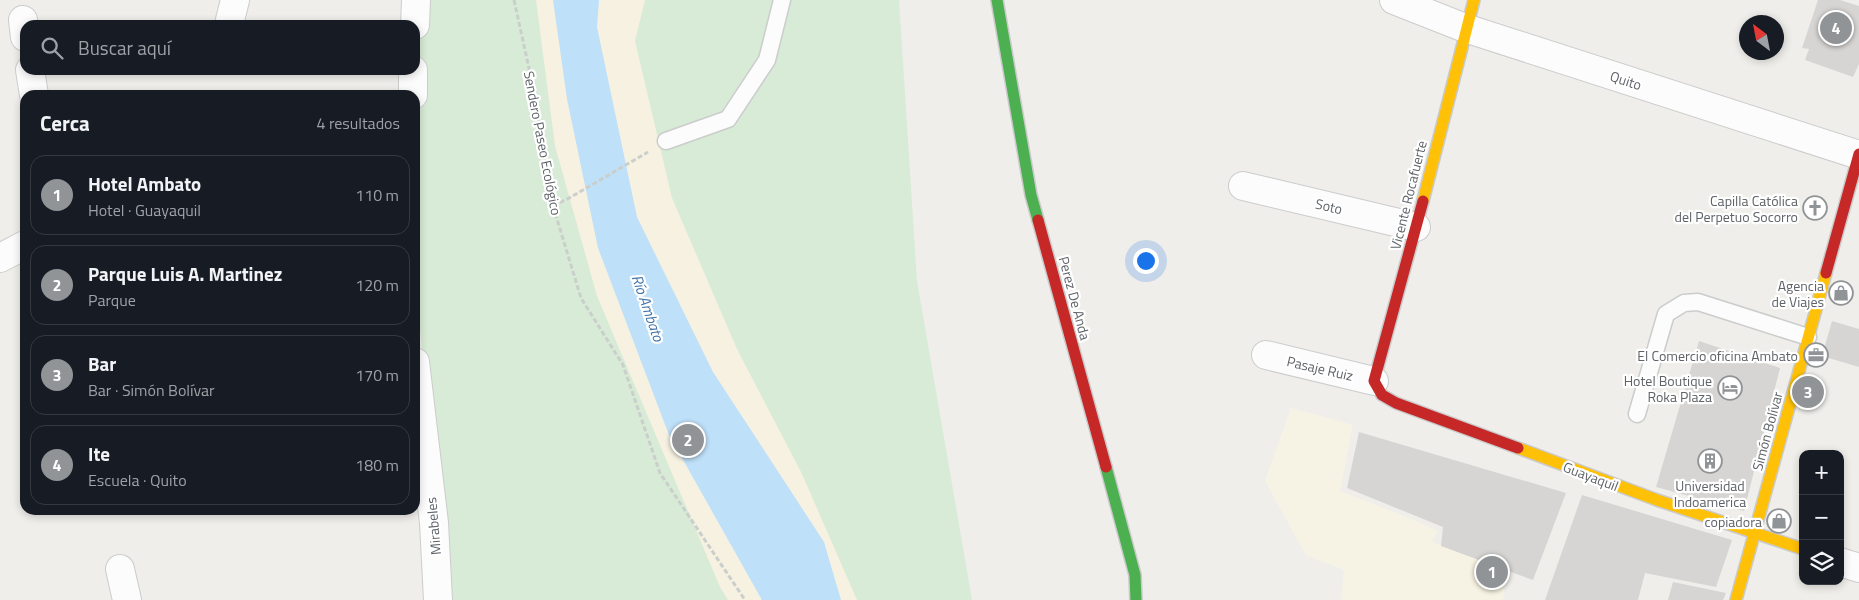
<!DOCTYPE html>
<html lang="es">
<meta charset="utf-8">
<style>
:root{--surface:#171b24;--page:#242831;--text:#f1f3f6;--muted:#9ea1a6;--line:#363941;--accent:#919496}
body{margin:0;font-family:"Titillium Web",sans-serif;background:var(--page);color:var(--text)}
.controls{position:absolute;right:15px;bottom:15px;display:grid;overflow:hidden;border-radius:10px;box-shadow:0 2px 8px #0003}
.controls button{width:45px;height:45px;display:grid;place-items:center;padding:0;border:0;border-bottom:1px solid var(--line);background:var(--surface);color:var(--text);font:25px sans-serif}
.compass{position:absolute;left:1739px;top:15px;width:45px;height:45px;border-radius:50%;background:var(--surface);box-shadow:0 2px 8px #0003;rotate:328deg}
.you{position:absolute;left:1145px;top:260px;width:18px;height:18px;margin:-12px;border:4px solid #fff;border-radius:50%;background:#1a73e8;box-shadow:0 0 0 8px #1a73e833}
.badge{display:grid;place-items:center;width:32px;height:32px;border-radius:50%;background:var(--accent);color:#fff;font-size:16px;font-weight:700}
.pin{position:absolute;translate:-50% -50%;border:2px solid #fff;box-shadow:0 1px 5px #0006}
.list{margin:0;padding:0;list-style:none}
h2{display:flex;justify-content:space-between;align-items:center;height:65px;margin:0;padding:0 20px;font-size:21px}
h2 small{font-size:16px;font-weight:400;color:var(--muted)}
.list li{display:grid;grid-template-columns:32px 1fr auto;gap:15px;align-items:center;box-sizing:border-box;height:80px;margin:0 10px 10px;padding:0 10px;border:1px solid var(--line);border-radius:15px}
.list b{display:block;font-size:19px;white-space:nowrap}
.list p{margin:0;font-size:16px;white-space:nowrap;color:var(--muted)}
.list em{font-size:16px;font-style:normal;color:var(--muted)}
.icon{flex:none;width:28px;height:28px;fill:none;stroke:currentColor;stroke-width:2;stroke-linecap:round;stroke-linejoin:round}
.map{position:relative;flex:none;width:1859px;height:600px;overflow:hidden}
.search{position:absolute;background:var(--surface);box-shadow:0 2px 8px #0003;left:20px;top:20px;width:400px;height:55px;display:flex;align-items:center;gap:12px;box-sizing:border-box;padding:0 18px;border-radius:15px;color:var(--muted);font-size:19px}
.panel{position:absolute;background:var(--surface);box-shadow:0 2px 8px #0003;left:20px;top:90px;width:400px;height:425px;border-radius:15px}
.map>svg:first-child{display:block}
.commercial{fill:#f7f3e4}
.green{fill:#d8ebd6}
.sand{fill:#f6f1e1}
.water{fill:#bfe0f9}
.building{fill:#d6d5d3}
.lines{fill:none;stroke-linecap:round;stroke-linejoin:round}
.lane-casing{stroke:#cbcccc;stroke-width:19}
.street-casing{stroke:#cbcccc;stroke-width:30}
.fast-casing{stroke:#cacacb;stroke-width:14}
.slow-casing{stroke:#cacacb;stroke-width:14}
.jam-casing{stroke:#cacacb;stroke-width:14}
.path{stroke:#cacfcc;stroke-width:3;stroke-dasharray:5 2.5;stroke-linecap:butt}
.lane{stroke:#fdfcfc;stroke-width:16}
.street{stroke:#fdfcfc;stroke-width:28}
.fast{stroke:#4caf50;stroke-width:11}
.slow{stroke:#ffc107;stroke-width:11}
.jam{stroke:#c62828;stroke-width:11}
.labels{text-anchor:middle;dominant-baseline:central;stroke-width:4.5;stroke-linejoin:round;paint-order:stroke}
.street-label{font-size:14px;fill:#5f6368;stroke:#fff}
.poi-label{font-size:14px;fill:#5f6368;stroke:#fff;text-anchor:end}
.water-label{font-size:15px;font-style:italic;fill:#4174aa;stroke:#fff}
</style>
<div class="map">
<svg width="1859" height="600" viewBox="0 0 1859 600">
<rect width="100%" height="100%" fill="#efeeea"/>
<path class="commercial" d="M 1291,408 L 1353,425 L 1340,491 L 1409,518 L 1438,531 L 1431,542 L 1507,569 L 1503,600 L 1341,600 L 1344,570 L 1306,555 L 1265,481 Z"/>
<path class="green" d="M 421,0 L 899,0 L 917,281 L 972,600 L 448,600 L 415,279 L 415,161 Z"/>
<path class="sand" d="M 536,0 L 645,0 L 635,41 L 672,198 L 737,349 L 802,474 L 857,600 L 728,600 L 720,587 L 597,296 L 555,146 Z"/>
<path class="water" d="M 553,0 L 599,0 L 597,27 L 637,217 L 713,372 L 824,542 L 841,600 L 762,600 L 669,435 L 598,248 L 567,99 Z"/>
<g class="building">
<path d="M 1818,0 L 1840,0 L 1859,6 L 1859,64 L 1853,77 L 1805,60 L 1809,49 L 1802,48 Z"/>
<path d="M 1832,321 L 1859,329 L 1859,367 L 1822,356 Z"/>
<path d="M 1699,341 L 1780,368 L 1744,511 L 1656,487 Z"/>
<path d="M 1359,432 L 1566,493 L 1533,580 L 1441,546 L 1443,527 L 1347,488 Z"/>
<path d="M 1582,495 L 1732,540 L 1716,587 L 1645,573 L 1638,600 L 1545,600 Z"/>
<path d="M 1673,582 L 1726,593 L 1723,600 L 1668,600 Z"/>
</g>
<g class="lines">
<g class="lane-casing">
<g id="lane">
<path d="M 666,141 L 728,119 L 767,60 L 782,0"/>
<path d="M 1637,414 L 1666,314 L 1684,303 L 1698,302 L 1808,337"/>
</g>
</g>
<g class="street-casing">
<g id="street">
<path d="M 1394,0 L 1465,28 L 1859,155"/>
<path d="M 23,20 L 25,37"/>
<path d="M 230,20 L 235,0"/>
<path d="M 415,25 L 416,0"/>
<path d="M 30,70 L 34,95"/>
<path d="M 413,95 L 413,70"/>
<path d="M 1243,186 L 1416,227"/>
<path d="M 0,258 L 25,245"/>
<path d="M 1266,355 L 1374,381"/>
<path d="M 415,362 L 434,523 L 438,600"/>
<path d="M 1840,562 L 1859,568"/>
<path d="M 120,569 L 127,600"/>
</g>
</g>
<g class="fast-casing">
<g id="fast">
<path d="M 997,0 L 1031,195 L 1038,220"/>
<path d="M 1106,467 L 1135,575 L 1136,600"/>
</g>
</g>
<g class="slow-casing">
<g id="slow">
<path d="M 1423,201 L 1474,0"/>
<path d="M 1518,448 L 1657,500 L 1803,549"/>
<path d="M 1736,600 L 1826,273"/>
</g>
</g>
<g class="jam-casing">
<g id="jam">
<path d="M 1423,201 L 1374,381 L 1382,395 L 1396,403 L 1518,448"/>
<path d="M 1038,220 L 1106,467"/>
<path d="M 1826,273 L 1859,154"/>
</g>
</g>
<g class="path">
<path d="M 514,0 L 532,82 L 553,206 L 581,298 L 623,365 L 660,473 L 745,600"/>
<path d="M 553,206 L 571,197 L 648,152"/>
</g>
<use href="#lane" class="lane"/>
<use href="#street" class="street"/>
<use href="#fast" class="fast"/>
<use href="#slow" class="slow"/>
<use href="#jam" class="jam"/>
</g>
<defs>
<g id="church-ring" transform="scale(1.25)"><circle r="9.5" fill="#fff" stroke="#919496" stroke-width="1.5"/><path d="M-1.2-6h2.4v3.5h3.3v2.4h-3.3V6h-2.4V-.1h-3.3v-2.4h3.3Z" fill="#919496"/></g>
<g id="shop-ring" transform="scale(1.25)"><circle r="9.5" fill="#fff" stroke="#919496" stroke-width="1.5"/><path d="M-5-2.5h2.3a2.7 3.5 0 0 1 5.4 0H5L5.5 6h-11ZM-1.5-2.5h3a1.5 2.3 0 0 0-3 0Z" fill="#919496"/></g>
<g id="office-ring" transform="scale(1.25)"><circle r="9.5" fill="#fff" stroke="#919496" stroke-width="1.5"/><path d="M-6-3h4V-5.5h4V-3h4V5H-6ZM-1-4.5V-3h2v-1.5ZM-6 0V1H6V0Z" fill="#919496"/></g>
<g id="hotel-ring" transform="scale(1.25)"><circle r="9.5" fill="#fff" stroke="#919496" stroke-width="1.5"/><path d="M-6-4.5h1.5V1H6V5H4.5V3h-9V5H-6ZM-4 0a1.8 1.8 0 1 1 3.6 0ZM.5 0V-2.5h3Q6-2.5 6 0Z" fill="#919496"/></g>
<g id="building-ring" transform="scale(1.25)"><circle r="9.5" fill="#fff" stroke="#919496" stroke-width="1.5"/><path d="M-4-6H4V6H1V3H-1V6H-4ZM-2.5-4.3h1.7v1.8h-1.7ZM.8-4.3h1.7v1.8H.8ZM-2.5-1h1.7V.8h-1.7ZM.8-1h1.7V.8H.8Z" fill="#919496"/></g>
</defs>
<g fill-rule="evenodd">
<use href="#church-ring" x="1815" y="208"/>
<use href="#shop-ring" x="1841" y="293"/>
<use href="#office-ring" x="1816" y="355"/>
<use href="#hotel-ring" x="1730" y="388"/>
<use href="#building-ring" x="1710" y="461"/>
<use href="#shop-ring" x="1779" y="521"/>
</g>
<g class="labels">
<g class="street-label">
<text transform="translate(1626 80) rotate(18)">Quito</text>
<text transform="translate(543 143) rotate(79)">Sendero Paseo Ecológico</text>
<text transform="translate(1408 195) rotate(-76)">Vicente Rocafuerte</text>
<text transform="translate(1329 206) rotate(13)">Soto</text>
<text transform="translate(1075 298) rotate(75)">Perez De Anda</text>
<text transform="translate(1320 368) rotate(13)">Pasaje Ruiz</text>
<text transform="translate(1767 431) rotate(-75)">Simón Bolívar</text>
<text transform="translate(1591 476) rotate(21)">Guayaquil</text>
<text transform="translate(433 526) rotate(-95)">Mirabeles</text>
</g>
<g class="poi-label">
<text x="1798" y="200">Capilla Católica<tspan x="1798" dy="16">del Perpetuo Socorro</tspan></text>
<text x="1824" y="285">Agencia<tspan x="1824" dy="16">de Viajes</tspan></text>
<text x="1798" y="355">El Comercio oficina Ambato</text>
<text x="1712" y="380">Hotel Boutique<tspan x="1712" dy="16">Roka Plaza</tspan></text>
<text x="1710" y="485" text-anchor="middle">Universidad<tspan x="1710" dy="16">Indoamerica</tspan></text>
<text x="1762" y="521">copiadora</text>
</g>
<g class="water-label">
<text transform="translate(648 308) rotate(71)">Río Ambato</text>
</g>
</g>
</svg>
<div class="controls">
<button>+</button>
<button>−</button>
<button><svg class="icon" aria-label="layers" viewBox="0 0 24 24"><path d="M12 4l9 5-9 5-9-5zM3 14l9 5 9-5"/></svg></button>
</div>
<svg class="compass" viewBox="-18 -18 36 36"><path d="M0-13l5 13h-10z" fill="#e53935"/><path d="M0 13l5-13h-10z" fill="#9ea1a6"/></svg>
<div class="you"></div>
<div class="pin badge" style="left:1492px;top:572px">1</div>
<div class="pin badge" style="left:688px;top:440px">2</div>
<div class="pin badge" style="left:1808px;top:392px">3</div>
<div class="pin badge" style="left:1836px;top:28px">4</div>
<div class="search"><svg class="icon" aria-label="search" viewBox="0 0 24 24"><circle cx="10" cy="10" r="6"/><path d="M15 15l6 6"/></svg>Buscar aquí</div>
<section class="panel">
<h2>Cerca<small>4 resultados</small></h2>
<ul class="list">
<li><span class="badge">1</span><div><b>Hotel Ambato</b><p>Hotel · Guayaquil</p></div><em>110 m</em></li>
<li><span class="badge">2</span><div><b>Parque Luis A. Martinez</b><p>Parque</p></div><em>120 m</em></li>
<li><span class="badge">3</span><div><b>Bar</b><p>Bar · Simón Bolívar</p></div><em>170 m</em></li>
<li><span class="badge">4</span><div><b>Ite</b><p>Escuela · Quito</p></div><em>180 m</em></li>
</ul>
</section>
</div>
